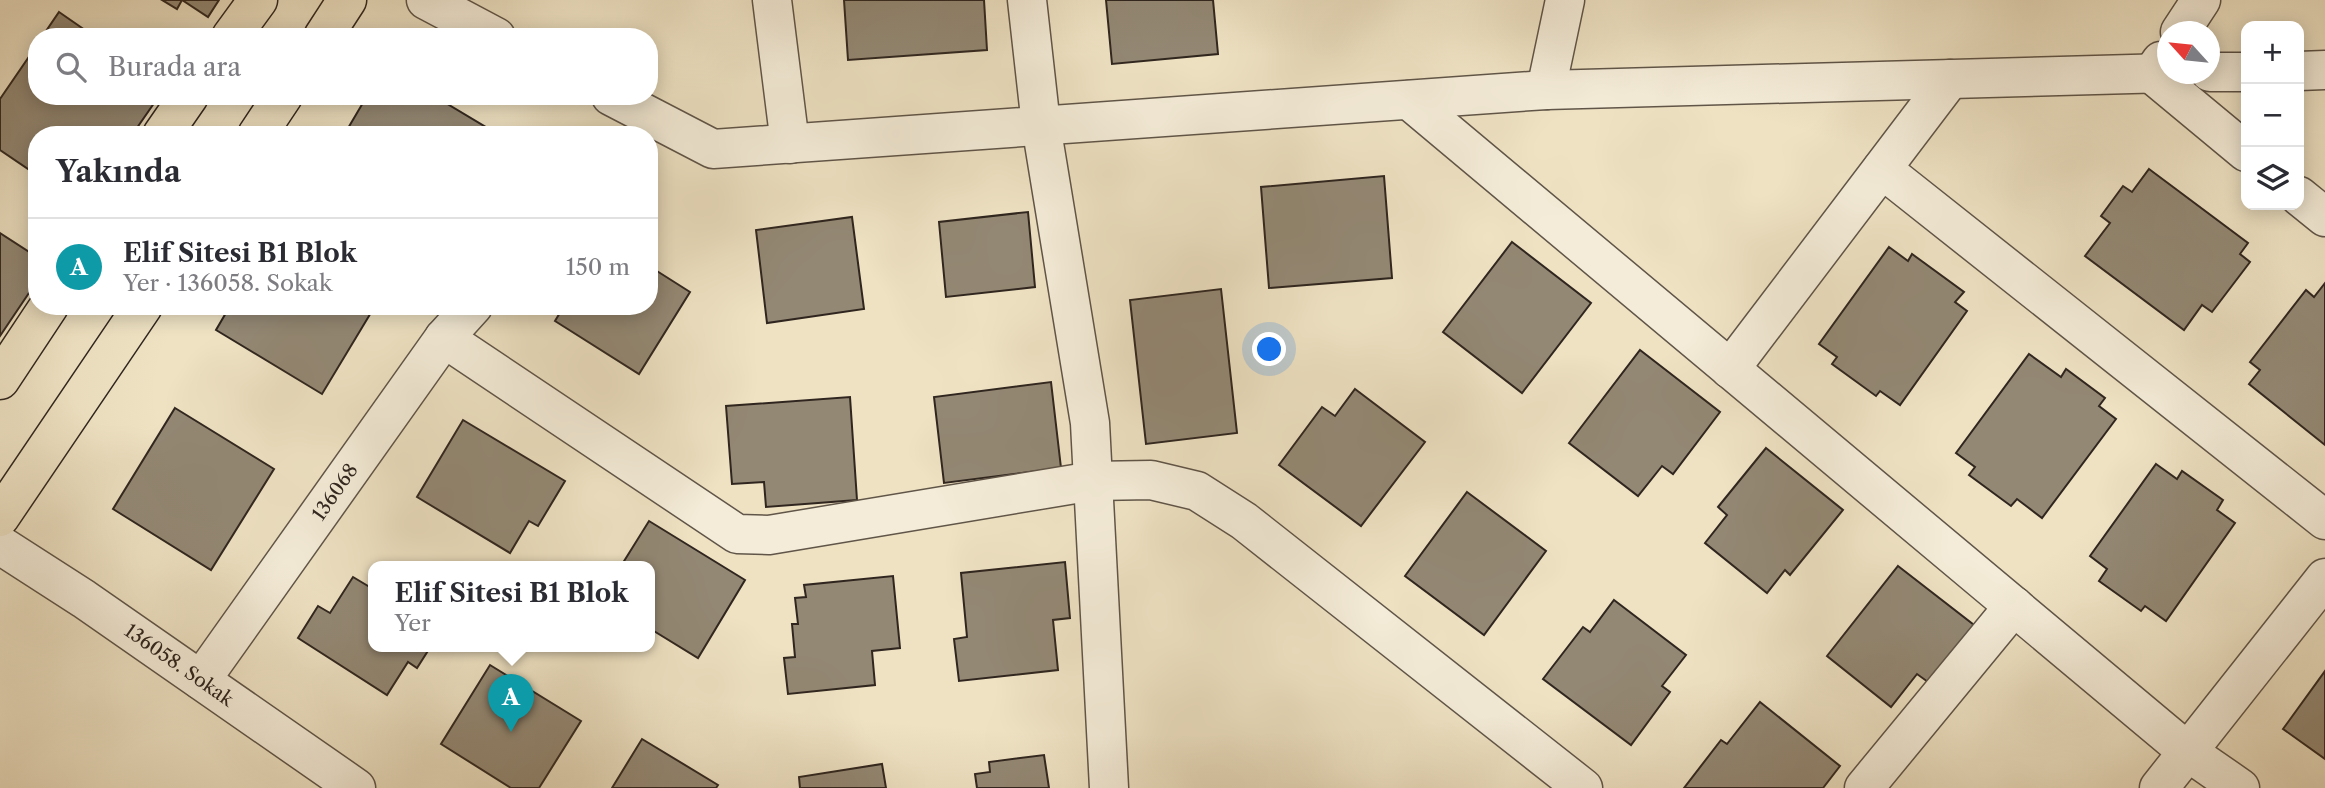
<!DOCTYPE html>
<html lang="tr">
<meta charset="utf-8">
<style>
:root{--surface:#fff;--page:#f7f7f7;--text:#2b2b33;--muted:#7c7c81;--line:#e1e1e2;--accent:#8f2418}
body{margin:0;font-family:"Libre Caslon Text",serif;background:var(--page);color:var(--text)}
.controls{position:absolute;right:21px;top:21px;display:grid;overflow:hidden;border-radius:14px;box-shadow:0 4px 18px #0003}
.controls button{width:63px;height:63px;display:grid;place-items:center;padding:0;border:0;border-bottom:2px solid var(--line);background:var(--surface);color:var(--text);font:35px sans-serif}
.compass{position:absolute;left:2157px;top:21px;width:63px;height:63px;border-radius:50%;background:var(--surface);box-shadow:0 4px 18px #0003;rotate:297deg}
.you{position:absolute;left:1270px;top:350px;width:24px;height:24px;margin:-18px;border:5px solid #fff;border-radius:50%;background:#1a73e8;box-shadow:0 0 0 10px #1a73e833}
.badge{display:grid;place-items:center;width:46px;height:46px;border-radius:50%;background:var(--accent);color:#fff;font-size:23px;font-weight:700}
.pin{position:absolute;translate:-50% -58px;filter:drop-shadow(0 2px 4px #0008)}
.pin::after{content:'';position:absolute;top:37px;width:24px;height:21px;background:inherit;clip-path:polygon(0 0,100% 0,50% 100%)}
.popup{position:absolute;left:368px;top:561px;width:287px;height:91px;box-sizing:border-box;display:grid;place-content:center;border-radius:14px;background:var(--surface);filter:drop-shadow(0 2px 5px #0005);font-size:23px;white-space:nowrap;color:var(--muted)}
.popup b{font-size:26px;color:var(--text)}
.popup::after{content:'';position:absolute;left:50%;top:100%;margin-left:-14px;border:14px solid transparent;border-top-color:var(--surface)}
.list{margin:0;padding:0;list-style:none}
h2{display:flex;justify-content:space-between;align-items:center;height:91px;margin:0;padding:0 28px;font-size:30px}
h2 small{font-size:23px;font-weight:400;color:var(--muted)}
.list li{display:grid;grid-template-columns:46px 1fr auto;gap:21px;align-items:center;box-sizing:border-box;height:98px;padding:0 28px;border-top:2px solid var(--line)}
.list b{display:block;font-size:26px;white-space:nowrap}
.list p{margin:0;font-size:23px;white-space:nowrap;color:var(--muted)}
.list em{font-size:23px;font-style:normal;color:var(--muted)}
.icon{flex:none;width:38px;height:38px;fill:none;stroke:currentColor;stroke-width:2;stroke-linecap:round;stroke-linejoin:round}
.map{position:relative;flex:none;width:2325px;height:788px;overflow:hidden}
.search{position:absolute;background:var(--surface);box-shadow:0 4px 18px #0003;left:28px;top:28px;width:630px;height:77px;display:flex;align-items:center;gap:18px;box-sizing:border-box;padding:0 24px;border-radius:28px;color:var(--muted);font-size:26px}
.panel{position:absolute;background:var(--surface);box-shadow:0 4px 18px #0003;left:28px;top:126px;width:630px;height:189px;border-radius:28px}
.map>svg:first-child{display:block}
.building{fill:#938874;stroke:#30261f;stroke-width:2}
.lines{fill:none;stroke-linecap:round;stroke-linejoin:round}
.minor-casing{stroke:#605548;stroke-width:41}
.major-casing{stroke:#30261f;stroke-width:41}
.minor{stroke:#f4ecd8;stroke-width:38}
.major{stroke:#eee2c3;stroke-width:38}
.labels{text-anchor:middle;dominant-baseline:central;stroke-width:7;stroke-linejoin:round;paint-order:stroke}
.street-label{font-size:19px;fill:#30261f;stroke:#f4ecd8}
</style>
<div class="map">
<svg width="2325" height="788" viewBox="0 0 2325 788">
<rect width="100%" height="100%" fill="#eee2c3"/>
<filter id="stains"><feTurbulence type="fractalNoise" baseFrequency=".00286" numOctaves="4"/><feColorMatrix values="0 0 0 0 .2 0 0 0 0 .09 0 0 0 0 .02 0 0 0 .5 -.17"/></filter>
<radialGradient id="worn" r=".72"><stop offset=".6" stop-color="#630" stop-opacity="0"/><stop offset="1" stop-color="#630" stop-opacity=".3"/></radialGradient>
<g class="building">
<path d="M 162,0 L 219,0 L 208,17 L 182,0 L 177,9 Z"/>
<path d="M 844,0 L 984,0 L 987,50 L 848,60 Z"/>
<path d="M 1106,0 L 1213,0 L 1218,54 L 1112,64 Z"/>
<path d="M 59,12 L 95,37 L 42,37 Z"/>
<path d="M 37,45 L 37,96 L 159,96 L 132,135 L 37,135 L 37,175 L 0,150 L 0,99 Z"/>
<path d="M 367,96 L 434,96 L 489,129 L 486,135 L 344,135 Z"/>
<path d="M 2149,169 L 2248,243 L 2240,254 L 2250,262 L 2212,312 L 2202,305 L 2184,330 L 2085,256 L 2110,223 L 2101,216 L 2123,186 L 2132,192 Z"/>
<path d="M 1384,176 L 1392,278 L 1269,288 L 1261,187 Z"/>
<path d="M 1028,212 L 1035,287 L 946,297 L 939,222 Z"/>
<path d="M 852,217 L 864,309 L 767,323 L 756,230 Z"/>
<path d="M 0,233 L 37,257 L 37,281 L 0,336 Z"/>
<path d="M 1512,242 L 1591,303 L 1522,393 L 1443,332 Z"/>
<path d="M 1889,247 L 1908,261 L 1912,254 L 1964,292 L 1955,302 L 1967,311 L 1900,405 L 1880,391 L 1876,396 L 1832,364 L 1837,357 L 1819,344 Z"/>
<path d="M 649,266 L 690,292 L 639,374 L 555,321 L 564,306 L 649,306 Z"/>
<path d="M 2325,283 L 2325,445 L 2249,384 L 2260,370 L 2250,362 L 2306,290 L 2314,297 Z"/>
<path d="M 1221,289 L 1237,433 L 1146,444 L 1130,300 Z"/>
<path d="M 230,306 L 375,306 L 322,394 L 216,330 Z"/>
<path d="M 1640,350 L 1720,412 L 1673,474 L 1662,466 L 1638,496 L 1569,443 Z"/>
<path d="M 2029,354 L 2061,377 L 2066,369 L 2105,398 L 2099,406 L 2116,419 L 2042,518 L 2017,499 L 2011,506 L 1969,475 L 1975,467 L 1956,453 Z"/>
<path d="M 1051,382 L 1061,468 L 944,483 L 934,397 Z"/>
<path d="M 1355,389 L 1425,442 L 1361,526 L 1279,465 L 1322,407 L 1335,416 Z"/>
<path d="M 850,397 L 857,500 L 766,507 L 764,482 L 732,484 L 726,406 Z"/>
<path d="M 175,408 L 274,469 L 211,570 L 113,509 Z"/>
<path d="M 463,420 L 565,481 L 538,526 L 529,521 L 510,553 L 417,497 Z"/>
<path d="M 1766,448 L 1843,510 L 1790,575 L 1785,570 L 1767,593 L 1705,543 L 1727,515 L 1718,507 Z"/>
<path d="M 2156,464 L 2177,479 L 2182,471 L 2223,500 L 2217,510 L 2235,523 L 2166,621 L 2145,606 L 2141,611 L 2099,581 L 2107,569 L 2090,556 Z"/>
<path d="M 1467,492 L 1546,551 L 1484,635 L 1405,576 Z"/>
<path d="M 649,521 L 745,580 L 698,658 L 649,628 L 649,566 L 621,566 Z"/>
<path d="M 1065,562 L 1070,618 L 1053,620 L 1058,670 L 959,681 L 954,639 L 967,637 L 961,573 Z"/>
<path d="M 1898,566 L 1974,625 L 1928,682 L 1917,674 L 1891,707 L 1827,656 Z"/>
<path d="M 893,576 L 900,648 L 872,651 L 875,685 L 788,694 L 784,658 L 795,657 L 792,624 L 798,624 L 795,598 L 806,597 L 804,585 Z"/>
<path d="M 353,577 L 373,589 L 373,646 L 431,646 L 417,668 L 408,662 L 387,695 L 298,638 L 318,606 L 330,613 Z"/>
<path d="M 1614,600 L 1686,655 L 1662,686 L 1670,692 L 1631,745 L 1543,679 L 1583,627 L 1590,632 Z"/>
<path d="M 490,665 L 581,721 L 539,788 L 511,788 L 441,744 Z"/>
<path d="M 2325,671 L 2325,759 L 2283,729 Z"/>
<path d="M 1760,702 L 1840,766 L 1823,788 L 1684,788 L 1721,740 L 1727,744 Z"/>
<path d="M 642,739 L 718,785 L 716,788 L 612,788 Z"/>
<path d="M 1044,755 L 1049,788 L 977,788 L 975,774 L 990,772 L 989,762 Z"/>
<path d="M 882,764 L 886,788 L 800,788 L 799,777 Z"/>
</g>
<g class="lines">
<g class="minor-casing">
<g id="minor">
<path d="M 426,0 L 496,37"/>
<path d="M 772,0 L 790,144"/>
<path d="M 1027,0 L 1041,125 L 1090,423 L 1109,788"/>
<path d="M 2180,32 L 2201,0"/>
<path d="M 2161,61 L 2152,74 L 2246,152"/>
<path d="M 2299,71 L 2325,70"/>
<path d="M 2210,72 L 2246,72"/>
<path d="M 1546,90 L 1565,0"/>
<path d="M 611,96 L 713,149 L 1546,90 L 2168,73"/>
<path d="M 1409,100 L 2188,752 L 2240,788"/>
<path d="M 1882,169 L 2325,520"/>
<path d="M 2299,196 L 2325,217"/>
<path d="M 444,338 L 737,534 L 769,535 L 1093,481 L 1151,480 L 1197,491 L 1244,521 L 1583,788"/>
<path d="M 1730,369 L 1950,79"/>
<path d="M 0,545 L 84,599 L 356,788"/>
<path d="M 201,680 L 444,338 L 473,306"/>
<path d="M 1864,788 L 2014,606"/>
<path d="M 2159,788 L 2325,578"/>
</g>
</g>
<g class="major-casing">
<g id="major">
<path d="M 231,37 L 258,0"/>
<path d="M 323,37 L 347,0"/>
<path d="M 162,135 L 189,96"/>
<path d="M 257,135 L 283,96"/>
<path d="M 0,380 L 49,306"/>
<path d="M 0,517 L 143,306"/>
</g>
</g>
<use href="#minor" class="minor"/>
<use href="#major" class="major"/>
</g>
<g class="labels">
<g class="street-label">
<text transform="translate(335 492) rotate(-55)">136068</text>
<text transform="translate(179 665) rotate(35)">136058. Sokak</text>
</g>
</g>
<rect width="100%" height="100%" filter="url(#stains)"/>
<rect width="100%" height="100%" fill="url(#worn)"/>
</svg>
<div class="controls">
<button>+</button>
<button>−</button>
<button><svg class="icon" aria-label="layers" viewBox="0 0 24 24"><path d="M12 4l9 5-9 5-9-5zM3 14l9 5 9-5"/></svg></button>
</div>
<svg class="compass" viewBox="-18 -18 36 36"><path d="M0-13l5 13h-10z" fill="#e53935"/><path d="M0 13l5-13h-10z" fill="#7c7c81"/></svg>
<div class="you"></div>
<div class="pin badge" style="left:511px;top:732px;background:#0f9aa8">A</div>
<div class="popup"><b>Elif Sitesi B1 Blok</b>Yer</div>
<div class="search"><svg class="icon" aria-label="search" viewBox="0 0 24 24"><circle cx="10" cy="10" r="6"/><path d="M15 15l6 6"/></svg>Burada ara</div>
<section class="panel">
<h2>Yakında<small></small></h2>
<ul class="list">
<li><span class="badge" style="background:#0f9aa8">A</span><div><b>Elif Sitesi B1 Blok</b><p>Yer · 136058. Sokak</p></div><em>150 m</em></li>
</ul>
</section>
</div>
